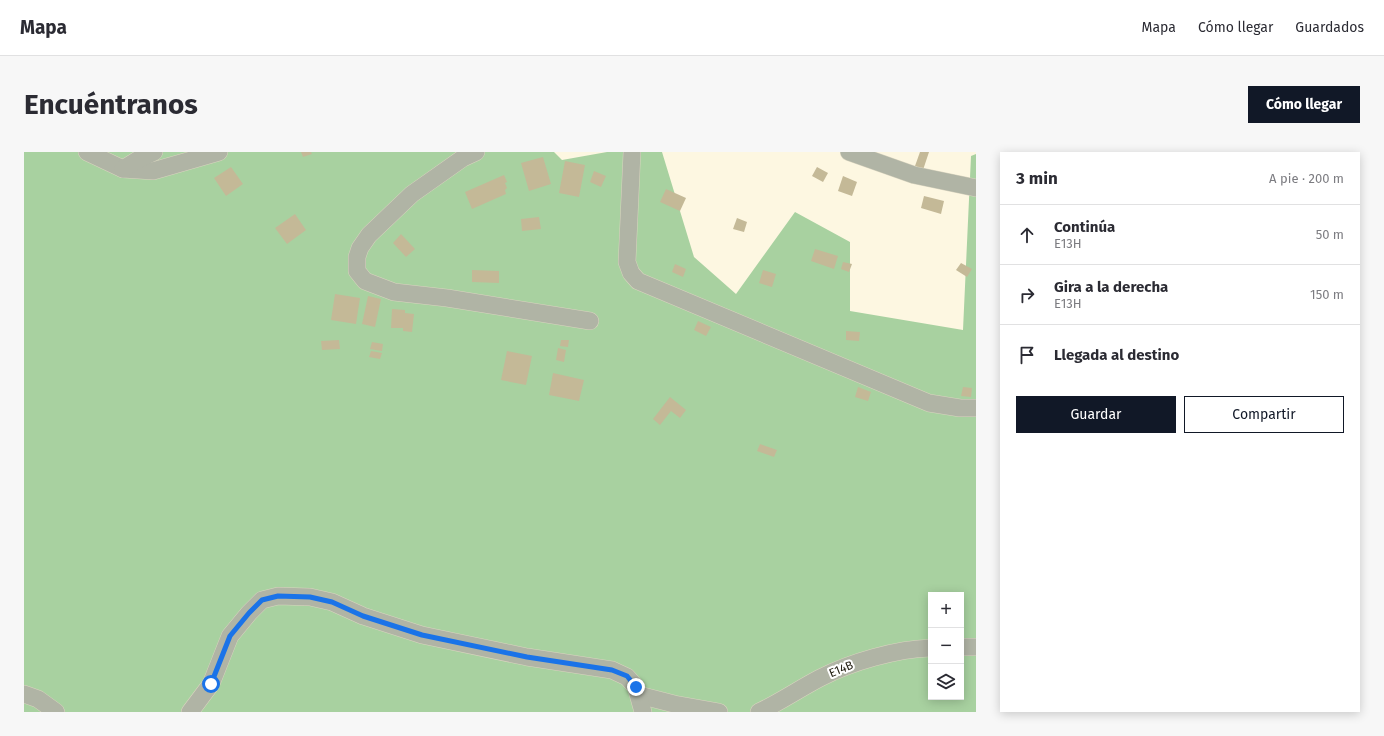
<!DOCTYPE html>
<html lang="es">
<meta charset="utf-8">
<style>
:root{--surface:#fff;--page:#f7f7f7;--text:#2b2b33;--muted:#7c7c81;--line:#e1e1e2;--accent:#111827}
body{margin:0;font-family:"Fira Sans",sans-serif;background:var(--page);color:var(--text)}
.controls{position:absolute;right:12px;bottom:12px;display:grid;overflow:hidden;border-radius:0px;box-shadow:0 2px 10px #0003}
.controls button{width:36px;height:36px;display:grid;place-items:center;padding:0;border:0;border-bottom:1px solid var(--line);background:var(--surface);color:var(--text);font:20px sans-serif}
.stop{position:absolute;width:12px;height:12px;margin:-9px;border:3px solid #1a73e8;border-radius:50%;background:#fff}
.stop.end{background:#1a73e8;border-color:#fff;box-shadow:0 1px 4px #0008}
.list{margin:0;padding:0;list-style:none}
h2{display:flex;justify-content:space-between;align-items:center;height:52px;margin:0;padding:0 16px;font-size:17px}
h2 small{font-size:13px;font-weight:400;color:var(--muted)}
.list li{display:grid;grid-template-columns:26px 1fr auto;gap:12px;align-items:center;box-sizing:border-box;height:60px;padding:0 16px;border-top:1px solid var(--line)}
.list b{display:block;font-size:15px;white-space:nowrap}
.list p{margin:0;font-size:13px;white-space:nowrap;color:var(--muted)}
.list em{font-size:13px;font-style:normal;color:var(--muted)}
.actions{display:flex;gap:8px;padding:12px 16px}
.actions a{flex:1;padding:9px 0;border:1px solid var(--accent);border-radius:0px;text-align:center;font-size:14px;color:var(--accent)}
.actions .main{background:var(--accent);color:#fff}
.icon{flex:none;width:22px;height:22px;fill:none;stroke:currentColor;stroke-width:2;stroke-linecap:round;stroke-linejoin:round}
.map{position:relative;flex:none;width:952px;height:560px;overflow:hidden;border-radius:0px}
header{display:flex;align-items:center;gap:24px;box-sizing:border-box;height:56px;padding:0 20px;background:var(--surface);border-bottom:1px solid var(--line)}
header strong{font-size:19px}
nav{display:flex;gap:22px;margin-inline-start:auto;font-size:14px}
.intro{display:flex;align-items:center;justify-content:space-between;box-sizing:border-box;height:96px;padding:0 24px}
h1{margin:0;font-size:28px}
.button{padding:10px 18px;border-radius:0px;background:var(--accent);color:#fff;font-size:14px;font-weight:700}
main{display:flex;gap:24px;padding:0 24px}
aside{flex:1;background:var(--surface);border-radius:0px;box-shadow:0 2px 10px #0003}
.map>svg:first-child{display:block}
.green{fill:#a8d1a0;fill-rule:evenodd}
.building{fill:#c4b997}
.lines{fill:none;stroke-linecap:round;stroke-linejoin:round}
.minor-casing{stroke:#dad5c0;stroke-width:18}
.minor{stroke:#b0b4a5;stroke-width:17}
.route{stroke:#1a73e8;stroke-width:5}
.labels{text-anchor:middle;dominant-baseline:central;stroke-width:4;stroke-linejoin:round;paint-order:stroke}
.street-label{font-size:12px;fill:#242013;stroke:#fff}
</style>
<header>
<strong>Mapa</strong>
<nav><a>Mapa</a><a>Cómo llegar</a><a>Guardados</a></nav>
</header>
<div class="intro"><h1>Encuéntranos</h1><a class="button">Cómo llegar</a></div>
<main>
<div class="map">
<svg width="952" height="560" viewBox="0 0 952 560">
<rect width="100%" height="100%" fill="#fdf7e1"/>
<path class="green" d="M 0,0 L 530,0 L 538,8 L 583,0 L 638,0 L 670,105 L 712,142 L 771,60 L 826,90 L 826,159 L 939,178 L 947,4 L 952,2 L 952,560 L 0,560 ZM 907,443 L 937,443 L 937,545 L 907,545 Z"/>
<g class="building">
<path d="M 277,0 L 287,0 L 288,2 L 279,5 Z"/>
<path d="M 896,0 L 905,0 L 899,18 L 891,14 Z"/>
<path d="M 519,5 L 527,32 L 505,39 L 497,11 Z"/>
<path d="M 541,9 L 561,13 L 555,45 L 535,41 Z"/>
<path d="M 207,15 L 219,32 L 202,44 L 190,26 Z"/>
<path d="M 793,15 L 804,21 L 799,30 L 788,24 Z"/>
<path d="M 570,19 L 582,24 L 577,35 L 566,30 Z"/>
<path d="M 480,23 L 483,30 L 481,31 L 483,36 L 481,38 L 482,42 L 448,57 L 441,40 Z"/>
<path d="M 819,24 L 833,30 L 828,44 L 814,39 Z"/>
<path d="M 642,37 L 662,46 L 656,59 L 636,50 Z"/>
<path d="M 900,44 L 920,49 L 917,62 L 897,56 Z"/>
<path d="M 271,62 L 282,78 L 263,92 L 251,76 Z"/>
<path d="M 515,65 L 517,77 L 498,79 L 497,67 Z"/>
<path d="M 713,66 L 723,70 L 720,80 L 709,77 Z"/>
<path d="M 377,82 L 391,97 L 382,105 L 369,91 Z"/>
<path d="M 791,97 L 814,104 L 810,117 L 787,109 Z"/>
<path d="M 819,110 L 828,112 L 825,120 L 817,117 Z"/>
<path d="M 937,111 L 948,117 L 943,125 L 932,118 Z"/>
<path d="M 651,112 L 662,117 L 659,125 L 648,120 Z"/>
<path d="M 448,118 L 475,119 L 475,131 L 448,130 Z"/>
<path d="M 739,118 L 752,122 L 748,135 L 735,131 Z"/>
<path d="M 311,142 L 336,146 L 332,172 L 307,168 Z"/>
<path d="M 344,144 L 357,147 L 351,175 L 338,172 Z"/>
<path d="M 368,157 L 381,158 L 381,161 L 390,162 L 388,180 L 379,179 L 379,176 L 367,176 Z"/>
<path d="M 674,169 L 687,175 L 682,184 L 670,178 Z"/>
<path d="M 822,179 L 836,180 L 835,189 L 822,188 Z"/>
<path d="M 315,188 L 316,197 L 298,198 L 297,189 Z"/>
<path d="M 537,188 L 545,188 L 544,195 L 536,194 Z"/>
<path d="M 348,190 L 359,192 L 358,199 L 346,197 Z"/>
<path d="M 534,196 L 542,198 L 540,210 L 532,208 Z"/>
<path d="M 347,199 L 358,201 L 356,207 L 345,205 Z"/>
<path d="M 483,199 L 508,204 L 502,233 L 477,228 Z"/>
<path d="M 529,221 L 560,228 L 555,249 L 525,243 Z"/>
<path d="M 834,235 L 847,240 L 844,249 L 831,245 Z"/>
<path d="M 939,235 L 948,236 L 947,245 L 937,244 Z"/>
<path d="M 646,245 L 662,258 L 656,266 L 647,259 L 636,273 L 629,267 Z"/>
<path d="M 736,292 L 753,298 L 750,305 L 733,299 Z"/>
</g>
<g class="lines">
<g class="minor-casing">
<g id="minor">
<path d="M 63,0 L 99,17 L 129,19 L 195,0"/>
<path d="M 452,0 L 439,6 L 388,42 L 345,83 L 336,96 L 333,105 L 333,119 L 341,129 L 370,140 L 423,146 L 566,169"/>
<path d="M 608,0 L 603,110 L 607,121 L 614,129 L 905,251 L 936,256 L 952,256"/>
<path d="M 825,0 L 890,23 L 952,36"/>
<path d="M 99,17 L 115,7 L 130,0"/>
<path d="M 937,495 L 952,495"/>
<path d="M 0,542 L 14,547 L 32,560"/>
<path d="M 615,543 L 650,552 L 695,560"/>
<path d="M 166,560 L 187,532 L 206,484 L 225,461 L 238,448 L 254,444 L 286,445 L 308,450 L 339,464 L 398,483 L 503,505 L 588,518 L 603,525 L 612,535 L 619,560"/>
<path d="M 735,560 C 756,550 775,537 796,526 C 827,510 872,497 907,496"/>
</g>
</g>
<use href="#minor" class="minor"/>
</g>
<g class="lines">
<path class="route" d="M 187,532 L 206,484 L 225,461 L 238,448 L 254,444 L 286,445 L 308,450 L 339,464 L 398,483 L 503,505 L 588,518 L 603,524 L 612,535"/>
</g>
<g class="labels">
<g class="street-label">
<text transform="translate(817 517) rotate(-22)">E14B</text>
</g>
</g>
</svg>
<div class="controls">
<button>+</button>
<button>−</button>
<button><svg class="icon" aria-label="layers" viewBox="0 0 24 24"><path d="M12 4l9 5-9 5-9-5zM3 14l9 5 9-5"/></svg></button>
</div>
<div class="stop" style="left:187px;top:532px"></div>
<div class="stop end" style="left:612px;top:535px"></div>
</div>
<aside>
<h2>3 min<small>A pie · 200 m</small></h2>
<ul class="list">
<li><svg class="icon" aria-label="ahead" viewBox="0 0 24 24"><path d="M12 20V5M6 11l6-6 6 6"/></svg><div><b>Continúa</b><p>E13H</p></div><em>50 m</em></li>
<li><svg class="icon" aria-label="right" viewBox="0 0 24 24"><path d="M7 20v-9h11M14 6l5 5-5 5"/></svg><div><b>Gira a la derecha</b><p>E13H</p></div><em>150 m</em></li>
<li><svg class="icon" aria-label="arrive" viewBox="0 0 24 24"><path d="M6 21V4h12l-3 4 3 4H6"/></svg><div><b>Llegada al destino</b></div></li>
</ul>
<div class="actions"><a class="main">Guardar</a><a>Compartir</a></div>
</aside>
</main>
